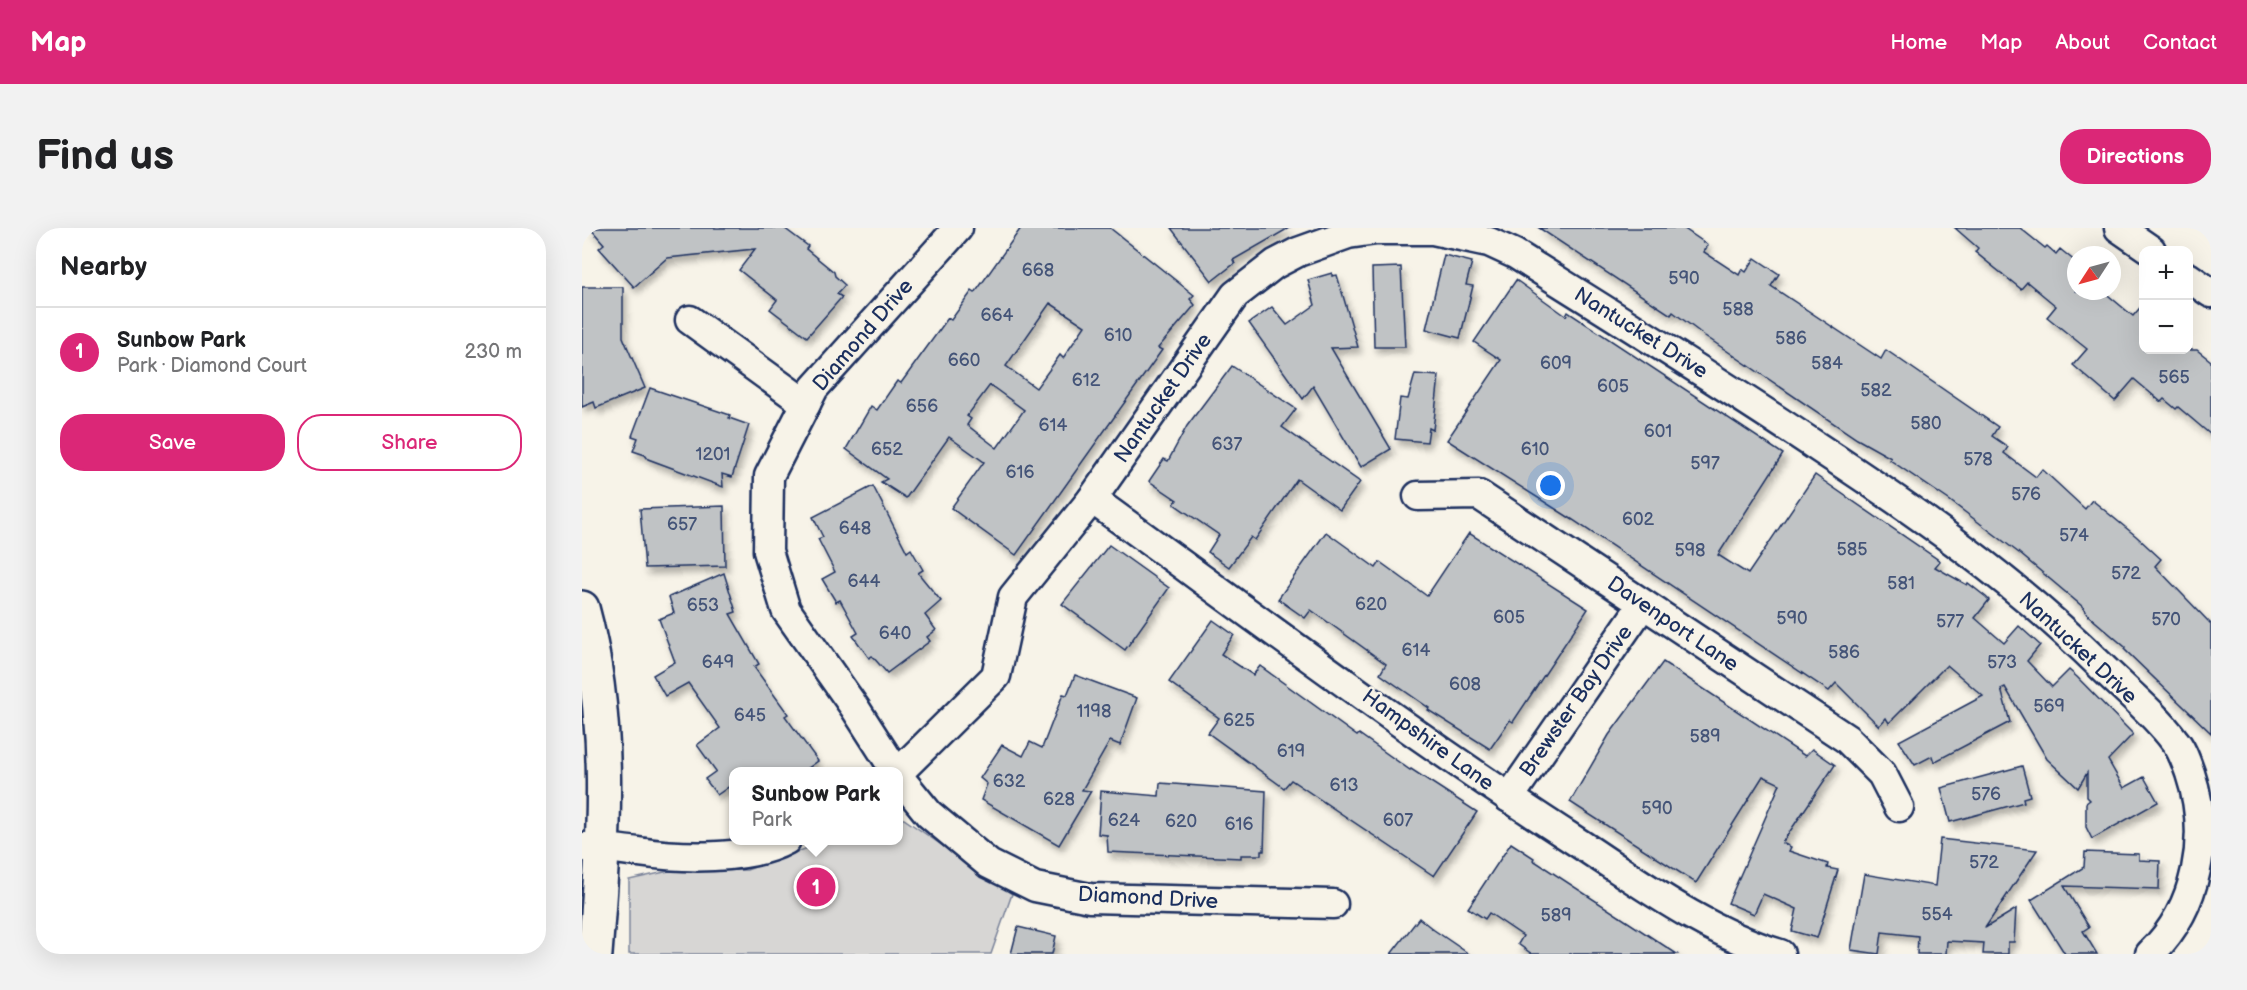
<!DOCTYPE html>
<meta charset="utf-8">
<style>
:root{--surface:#fff;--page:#f2f2f2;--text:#202124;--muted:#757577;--line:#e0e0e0;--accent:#db2777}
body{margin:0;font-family:"Balsamiq Sans",sans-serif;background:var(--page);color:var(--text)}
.controls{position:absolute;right:18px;top:18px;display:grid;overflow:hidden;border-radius:12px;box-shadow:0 6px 24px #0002}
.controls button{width:54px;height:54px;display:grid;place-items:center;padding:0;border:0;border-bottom:2px solid var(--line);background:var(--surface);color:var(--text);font:30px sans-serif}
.compass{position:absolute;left:1485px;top:18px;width:54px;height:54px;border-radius:50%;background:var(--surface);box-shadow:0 6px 24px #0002;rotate:234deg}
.you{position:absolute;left:969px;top:258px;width:21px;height:21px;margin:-15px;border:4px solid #fff;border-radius:50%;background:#1a73e8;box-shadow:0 0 0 9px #1a73e833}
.badge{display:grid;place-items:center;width:39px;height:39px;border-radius:50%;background:var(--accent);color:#fff;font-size:20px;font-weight:700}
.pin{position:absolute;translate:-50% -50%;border:3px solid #fff;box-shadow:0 2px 6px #0006}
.popup{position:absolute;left:147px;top:539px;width:174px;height:78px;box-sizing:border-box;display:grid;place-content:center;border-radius:12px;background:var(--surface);filter:drop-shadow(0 2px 4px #0005);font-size:20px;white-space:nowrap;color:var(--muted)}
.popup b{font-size:22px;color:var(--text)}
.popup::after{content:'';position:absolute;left:50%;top:100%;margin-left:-12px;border:12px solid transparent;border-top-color:var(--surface)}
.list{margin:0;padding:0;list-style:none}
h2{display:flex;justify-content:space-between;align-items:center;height:78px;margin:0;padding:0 24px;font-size:26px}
h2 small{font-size:20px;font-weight:400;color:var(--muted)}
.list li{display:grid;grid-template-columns:39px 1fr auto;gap:18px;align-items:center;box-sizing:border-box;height:90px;padding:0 24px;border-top:2px solid var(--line)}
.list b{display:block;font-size:22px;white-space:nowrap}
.list p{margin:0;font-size:20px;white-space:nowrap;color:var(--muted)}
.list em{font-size:20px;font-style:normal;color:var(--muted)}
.actions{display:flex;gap:12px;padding:18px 24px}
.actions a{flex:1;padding:14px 0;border:2px solid var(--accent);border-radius:24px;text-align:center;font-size:21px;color:var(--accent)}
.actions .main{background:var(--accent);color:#fff}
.map{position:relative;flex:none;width:1629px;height:726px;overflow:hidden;border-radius:24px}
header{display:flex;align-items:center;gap:36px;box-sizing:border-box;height:84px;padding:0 30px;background:var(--accent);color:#fff}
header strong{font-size:28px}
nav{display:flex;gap:33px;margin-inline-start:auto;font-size:21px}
.intro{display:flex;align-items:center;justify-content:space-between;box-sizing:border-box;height:144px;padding:0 36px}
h1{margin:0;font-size:42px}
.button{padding:15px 27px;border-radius:24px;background:var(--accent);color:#fff;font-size:21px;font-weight:700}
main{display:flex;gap:36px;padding:0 36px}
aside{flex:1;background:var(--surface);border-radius:24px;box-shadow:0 6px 24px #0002}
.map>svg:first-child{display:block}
.green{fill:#d7d6d4;stroke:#798299;stroke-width:1.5}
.building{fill:#c0c3c5;stroke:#1b2f5e;stroke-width:1.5;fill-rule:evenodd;filter:url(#shadow)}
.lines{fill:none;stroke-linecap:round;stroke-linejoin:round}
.minor-casing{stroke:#1b2f5e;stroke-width:33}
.tertiary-casing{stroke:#1b2f5e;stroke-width:38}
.minor{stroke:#f7f3e8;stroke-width:28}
.tertiary{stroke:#f7f3e8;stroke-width:33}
.labels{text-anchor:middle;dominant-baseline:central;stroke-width:5;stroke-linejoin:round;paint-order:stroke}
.number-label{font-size:18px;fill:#445478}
.street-label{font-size:21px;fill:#1b2f5e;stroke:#f7f3e8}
</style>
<header>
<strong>Map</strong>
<nav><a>Home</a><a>Map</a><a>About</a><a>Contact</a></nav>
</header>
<div class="intro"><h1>Find us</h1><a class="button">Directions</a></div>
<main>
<aside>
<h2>Nearby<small></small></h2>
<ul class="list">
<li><span class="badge">1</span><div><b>Sunbow Park</b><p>Park · Diamond Court</p></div><em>230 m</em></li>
</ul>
<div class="actions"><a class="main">Save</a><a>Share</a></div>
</aside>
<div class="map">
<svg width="1629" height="726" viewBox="0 0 1629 726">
<defs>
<filter id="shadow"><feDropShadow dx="3.5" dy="6" stdDeviation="3" flood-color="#0004"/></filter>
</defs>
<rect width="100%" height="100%" fill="#f7f3e8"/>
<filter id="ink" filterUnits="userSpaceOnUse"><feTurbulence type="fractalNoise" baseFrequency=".0167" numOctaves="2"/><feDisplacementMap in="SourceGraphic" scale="12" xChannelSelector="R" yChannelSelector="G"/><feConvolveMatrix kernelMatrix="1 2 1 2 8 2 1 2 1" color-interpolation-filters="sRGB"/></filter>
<g filter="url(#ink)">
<path class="green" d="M 317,591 L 322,591 L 430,666 L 409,726 L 47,726 L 47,652 L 87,643 L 165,642 L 245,613 L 316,612 Z"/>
<g class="building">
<path d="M 8,0 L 202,0 L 226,18 L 224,21 L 252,44 L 253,48 L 263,57 L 255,66 L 260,69 L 225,109 L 188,81 L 195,72 L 157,42 L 173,21 L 85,30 L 52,59 L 17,20 L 22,16 Z"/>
<path d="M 439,0 L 528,0 L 612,67 L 608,71 L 613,77 L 576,120 L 580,122 L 434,327 L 369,280 L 402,234 L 367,209 L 324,270 L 299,254 L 305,251 L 264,221 L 289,178 L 295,182 L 315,153 L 319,155 L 366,90 L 369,92 L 390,63 L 393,65 ZM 468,75 L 503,98 L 481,130 L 478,127 L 454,160 L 424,138 ZM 408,157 L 442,182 L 415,220 L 385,197 L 389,191 L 385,188 Z"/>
<path d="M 589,0 L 707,0 L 651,32 L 653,35 L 630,53 Z"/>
<path d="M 957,0 L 1101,0 L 1126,17 L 1122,24 L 1157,47 L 1160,41 L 1164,44 L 1173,30 L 1197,46 L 1189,58 L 1299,131 L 1304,122 L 1416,199 L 1410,208 L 1426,219 L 1422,225 L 1454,249 L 1460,241 L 1503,281 L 1510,272 L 1554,308 L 1579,331 L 1573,338 L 1629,396 L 1629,505 L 1542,421 L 1543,419 L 1507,388 L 1501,379 L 1437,325 L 1367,272 L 1308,232 L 1309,230 L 1275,211 L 1123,108 L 1091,84 L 1089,87 Z"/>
<path d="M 1373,0 L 1438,0 L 1463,20 L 1465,18 L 1474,26 L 1478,21 L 1494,34 L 1494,63 L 1521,63 L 1551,88 L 1562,75 L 1562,122 L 1615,122 L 1629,133 L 1629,207 L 1596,179 L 1594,181 L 1582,171 L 1579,174 L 1552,151 L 1533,173 L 1491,137 L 1505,121 L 1465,89 L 1474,78 L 1445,54 L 1439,61 L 1393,24 L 1396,20 Z"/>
<path d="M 862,27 L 890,34 L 884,57 L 891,58 L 878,110 L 844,101 Z"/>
<path d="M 819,39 L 823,119 L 792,119 L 790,40 Z"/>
<path d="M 750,45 L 750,48 L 755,47 L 776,119 L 749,120 L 809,221 L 779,239 L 731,158 L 721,171 L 667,95 L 690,79 L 705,97 L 733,77 L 726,52 Z"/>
<path d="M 934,52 L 984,88 L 986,84 L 1201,226 L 1136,327 L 1166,346 L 1233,247 L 1358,333 L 1353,339 L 1385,357 L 1386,355 L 1404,369 L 1407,372 L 1393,390 L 1422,415 L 1437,398 L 1458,417 L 1445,433 L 1470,459 L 1487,442 L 1495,449 L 1551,506 L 1526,532 L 1542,560 L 1562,549 L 1576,574 L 1510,611 L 1504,599 L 1504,575 L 1508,572 L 1505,569 L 1505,545 L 1496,560 L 1465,531 L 1423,459 L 1419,461 L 1428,494 L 1352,534 L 1350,528 L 1333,537 L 1317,513 L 1401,468 L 1365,437 L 1307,495 L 1304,490 L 1297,498 L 1254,455 L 1247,463 L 991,292 L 865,212 L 919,132 L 892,114 Z"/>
<path d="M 0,59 L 41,59 L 41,109 L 63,160 L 14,180 L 12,174 L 0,179 Z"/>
<path d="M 650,138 L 714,181 L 700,199 L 778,254 L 758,282 L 715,251 L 673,312 L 669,309 L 647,339 L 626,324 L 637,307 L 592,276 L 595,272 L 567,253 L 582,231 L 586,233 L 605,198 Z"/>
<path d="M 833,146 L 857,148 L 851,202 L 847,200 L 845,214 L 813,211 L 818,170 L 826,171 Z"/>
<path d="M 68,160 L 148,187 L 147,190 L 167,197 L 150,249 L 140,246 L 141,259 L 66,231 L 63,227 L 51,223 L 56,210 L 50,208 Z"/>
<path d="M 291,258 L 325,324 L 329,321 L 341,342 L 336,345 L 359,373 L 343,387 L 354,402 L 345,409 L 348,413 L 305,445 L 290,428 L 287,430 L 271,408 L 276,405 L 258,372 L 254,374 L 240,351 L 253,344 L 236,311 L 241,309 L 231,289 Z"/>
<path d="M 142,278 L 143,338 L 63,340 L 58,281 Z"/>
<path d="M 744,304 L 794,340 L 798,334 L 845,368 L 887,305 L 1006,381 L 931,494 L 928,492 L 908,521 L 846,482 L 847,480 L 798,446 L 804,436 L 729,382 L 723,390 L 696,371 Z"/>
<path d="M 527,317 L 587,360 L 543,422 L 480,376 Z"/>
<path d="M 142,345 L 154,384 L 148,386 L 177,436 L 172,439 L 206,486 L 203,488 L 236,533 L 222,543 L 152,543 L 152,555 L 135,567 L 123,551 L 134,543 L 115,517 L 138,500 L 106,455 L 83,468 L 71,447 L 93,434 L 77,391 L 92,385 L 87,369 Z"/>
<path d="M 631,392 L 652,407 L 639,426 L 671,447 L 678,438 L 775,508 L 777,506 L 828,542 L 829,541 L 895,584 L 852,648 L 709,552 L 702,560 L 626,505 L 637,490 L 587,454 Z"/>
<path d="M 1081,434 L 1223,528 L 1230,521 L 1253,537 L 1200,615 L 1209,619 L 1207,623 L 1246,636 L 1245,640 L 1256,642 L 1235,710 L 1210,703 L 1215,681 L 1181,666 L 1172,686 L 1146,675 L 1198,556 L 1181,548 L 1114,655 L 988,574 L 1027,507 Z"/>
<path d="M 493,447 L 555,470 L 538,517 L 528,513 L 500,562 L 509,563 L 477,617 L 399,572 L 405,556 L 398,550 L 420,517 L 441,528 L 448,514 L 460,520 L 481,466 L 485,467 Z"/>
<path d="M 1440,538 L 1448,568 L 1441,570 L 1442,574 L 1368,594 L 1359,560 Z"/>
<path d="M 578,555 L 684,563 L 682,623 L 679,623 L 679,627 L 659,627 L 659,630 L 526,624 L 525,607 L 516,606 L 519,563 L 577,568 Z"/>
<path d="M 1358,611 L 1455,622 L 1403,700 L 1434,681 L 1432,714 L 1426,714 L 1426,726 L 1401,726 L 1402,715 L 1365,713 L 1364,726 L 1335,726 L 1336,708 L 1300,704 L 1297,726 L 1269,722 L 1282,646 L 1353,658 Z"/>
<path d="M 929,615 L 952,630 L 951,632 L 1095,726 L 950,726 L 936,716 L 941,708 L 907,685 L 903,691 L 886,680 Z"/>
<path d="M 1503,624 L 1557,626 L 1557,632 L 1578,633 L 1577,661 L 1482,658 L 1507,699 L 1501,703 L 1515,726 L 1483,726 L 1449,672 L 1502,639 Z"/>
<path d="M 837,690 L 852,702 L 887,726 L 809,726 Z"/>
<path d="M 436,699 L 474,708 L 470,726 L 429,726 Z"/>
</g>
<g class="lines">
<g class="minor-casing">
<g id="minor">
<path d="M 1537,0 L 1569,22"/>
<path d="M 1606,49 L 1629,65"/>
<path d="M 108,92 L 224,176"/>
<path d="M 836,268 L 897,267 L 1265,511 L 1300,546 L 1317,579"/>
<path d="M 510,271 C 669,386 827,506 992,612 C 1058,655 1122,703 1198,726"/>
<path d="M 314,544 L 273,480 L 204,382 L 186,323 L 187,248 L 232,160 L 376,0"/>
<path d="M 316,545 L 414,448 L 431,369 L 510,271 L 653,67 L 693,36 L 716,24 L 766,6 L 794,2 L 851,2 L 907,14 L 933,26 C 1035,90 1137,153 1237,220 C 1336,285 1433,353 1518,437 C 1541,460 1573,486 1592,512 C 1600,521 1604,534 1608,545 C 1629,608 1616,680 1568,726"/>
<path d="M 316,548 L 347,586 L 407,636 L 453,659 L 508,670 L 751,676"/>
<path d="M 927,570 L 1061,376"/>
<path d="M 0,619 C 20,618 36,622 56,624 C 98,630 166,633 204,612"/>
</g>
</g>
<g class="tertiary-casing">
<path id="tertiary" d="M 0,380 C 31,493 22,611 13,726"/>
</g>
<use href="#minor" class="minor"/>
<use href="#tertiary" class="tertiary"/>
</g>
</g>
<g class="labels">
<g class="number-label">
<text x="456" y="42">668</text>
<text x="1102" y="50">590</text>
<text x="1156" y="81">588</text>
<text x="415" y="87">664</text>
<text x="536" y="107">610</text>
<text x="1209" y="110">586</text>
<text x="382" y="132">660</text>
<text x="974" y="135">609</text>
<text x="1245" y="135">584</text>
<text x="1592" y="149">565</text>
<text x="504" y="152">612</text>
<text x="1031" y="158">605</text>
<text x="1294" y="162">582</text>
<text x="340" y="178">656</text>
<text x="1344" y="195">580</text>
<text x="471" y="197">614</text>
<text x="1076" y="203">601</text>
<text x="645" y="216">637</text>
<text x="305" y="221">652</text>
<text x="953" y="221">610</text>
<text x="131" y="226">1201</text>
<text x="1396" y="231">578</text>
<text x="1123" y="235">597</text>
<text x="438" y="244">616</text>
<text x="1444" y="266">576</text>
<text x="1056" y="291">602</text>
<text x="100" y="296">657</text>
<text x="273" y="300">648</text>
<text x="1492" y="307">574</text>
<text x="1270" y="321">585</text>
<text x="1108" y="322">598</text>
<text x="1544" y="345">572</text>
<text x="282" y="353">644</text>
<text x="1319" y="355">581</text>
<text x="789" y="376">620</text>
<text x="121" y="377">653</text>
<text x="927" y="389">605</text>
<text x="1210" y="390">590</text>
<text x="1584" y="391">570</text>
<text x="1368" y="393">577</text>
<text x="313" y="405">640</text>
<text x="834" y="422">614</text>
<text x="1262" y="424">586</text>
<text x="136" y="434">649</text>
<text x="1420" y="434">573</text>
<text x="883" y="456">608</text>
<text x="1467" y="478">569</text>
<text x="512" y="483">1198</text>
<text x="168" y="487">645</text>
<text x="657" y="492">625</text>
<text x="1123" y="508">589</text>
<text x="709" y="523">619</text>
<text x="427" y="553">632</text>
<text x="762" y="557">613</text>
<text x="1404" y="566">576</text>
<text x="477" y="571">628</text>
<text x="1075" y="580">590</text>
<text x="542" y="592">624</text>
<text x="816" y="592">607</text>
<text x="599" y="593">620</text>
<text x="657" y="596">616</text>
<text x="1402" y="634">572</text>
<text x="1355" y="686">554</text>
<text x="974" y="687">589</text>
</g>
<g class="street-label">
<text transform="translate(1059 105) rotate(32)">Nantucket Drive</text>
<text transform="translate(281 107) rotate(-49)">Diamond Drive</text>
<text transform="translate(581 170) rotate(-55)">Nantucket Drive</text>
<text transform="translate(1091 396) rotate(34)">Davenport Lane</text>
<text transform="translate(1496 420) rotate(43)">Nantucket Drive</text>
<text transform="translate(994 473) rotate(-55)">Brewster Bay Drive</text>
<text transform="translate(846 512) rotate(36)">Hampshire Lane</text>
<text transform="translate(566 670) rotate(3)">Diamond Drive</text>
</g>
</g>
</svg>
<div class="controls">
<button>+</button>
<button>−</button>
</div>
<svg class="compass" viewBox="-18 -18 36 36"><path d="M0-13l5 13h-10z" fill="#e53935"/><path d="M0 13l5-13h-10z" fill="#757577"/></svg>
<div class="you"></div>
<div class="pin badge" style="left:234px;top:659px">1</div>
<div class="popup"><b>Sunbow Park</b>Park</div>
</div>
</main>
